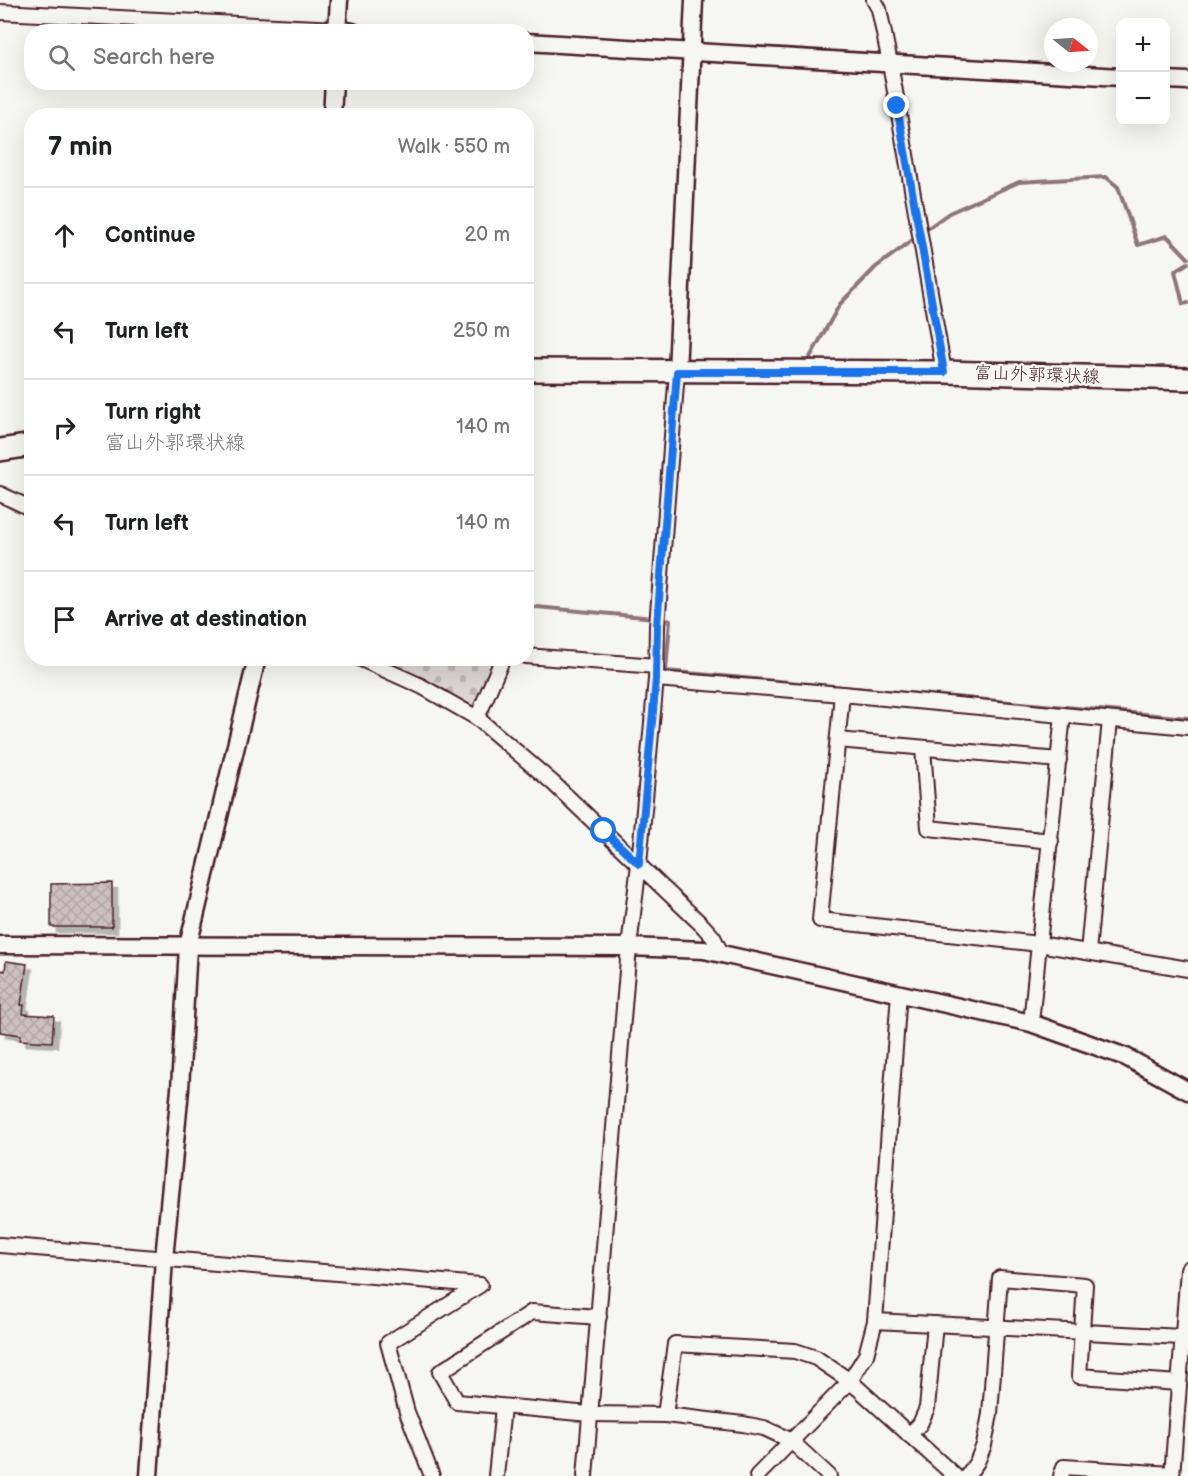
<!DOCTYPE html>
<meta charset="utf-8">
<style>
:root{--surface:#fff;--page:#f2f2f2;--text:#202124;--muted:#757577;--line:#e0e0e0}
body{margin:0;font-family:"Balsamiq Sans","Klee One",sans-serif;background:var(--page);color:var(--text)}
.controls{position:absolute;right:18px;top:18px;display:grid;overflow:hidden;border-radius:12px;box-shadow:0 6px 24px #0002}
.controls button{width:54px;height:54px;display:grid;place-items:center;padding:0;border:0;border-bottom:2px solid var(--line);background:var(--surface);color:var(--text);font:30px sans-serif}
.compass{position:absolute;left:1044px;top:18px;width:54px;height:54px;border-radius:50%;background:var(--surface);box-shadow:0 6px 24px #0002;rotate:107deg}
.stop{position:absolute;width:18px;height:18px;margin:-14px;border:4px solid #1a73e8;border-radius:50%;background:#fff}
.stop.end{background:#1a73e8;border-color:#fff;box-shadow:0 2px 6px #0008}
.list{margin:0;padding:0;list-style:none}
h2{display:flex;justify-content:space-between;align-items:center;height:78px;margin:0;padding:0 24px;font-size:26px}
h2 small{font-size:20px;font-weight:400;color:var(--muted)}
.list li{display:grid;grid-template-columns:39px 1fr auto;gap:18px;align-items:center;box-sizing:border-box;height:96px;padding:0 24px;border-top:2px solid var(--line)}
.list b{display:block;font-size:22px;white-space:nowrap}
.list p{margin:0;font-size:20px;white-space:nowrap;color:var(--muted)}
.list em{font-size:20px;font-style:normal;color:var(--muted)}
.icon{flex:none;width:33px;height:33px;fill:none;stroke:currentColor;stroke-width:2;stroke-linecap:round;stroke-linejoin:round}
.map{position:relative;flex:none;width:1188px;height:1476px;overflow:hidden}
.search{position:absolute;background:var(--surface);box-shadow:0 6px 24px #0002;left:24px;top:24px;width:510px;height:66px;display:flex;align-items:center;gap:15px;box-sizing:border-box;padding:0 21px;border-radius:24px;color:var(--muted);font-size:22px}
.panel{position:absolute;background:var(--surface);box-shadow:0 6px 24px #0002;left:24px;top:108px;width:510px;height:558px;border-radius:24px}
.map>svg:first-child{display:block}
.cemetery{fill:url(#cemetery-stones);stroke:#947a80;stroke-width:1.5}
.lines{fill:none;stroke-linecap:round;stroke-linejoin:round}
.stream{stroke:#8e747a;stroke-width:4}
.building{fill:url(#building-cross-hatch);stroke:#4a1f2b;stroke-width:1.5;filter:url(#shadow)}
.minor-casing{stroke:#4a1f2b;stroke-width:18}
.tertiary-casing{stroke:#4a1f2b;stroke-width:21}
.primary-casing{stroke:#4a1f2b;stroke-width:26}
.minor{stroke:#f6f6f2;stroke-width:14}
.tertiary{stroke:#f6f6f2;stroke-width:16}
.primary{stroke:#f6f6f2;stroke-width:21}
.route{stroke:#1a73e8;stroke-width:8}
.labels{text-anchor:middle;dominant-baseline:central;stroke-width:4.5;stroke-linejoin:round;paint-order:stroke}
.street-label{font-size:18px;fill:#4a1f2b;stroke:#f6f6f2}
</style>
<div class="map">
<svg width="1188" height="1476" viewBox="0 0 1188 1476">
<defs>
<pattern id="cemetery-stones" width="16" height="16" patternUnits="userSpaceOnUse" patternTransform="scale(1.5)"><rect width="16" height="16" fill="#ddd6d5"/><path d="M2 7V4a2 2 0 0 1 4 0v3zM10 15v-3a2 2 0 0 1 4 0v3z" fill="#bfb7b7"/></pattern>
<pattern id="building-cross-hatch" width="8" height="8" patternUnits="userSpaceOnUse" patternTransform="scale(1.5)"><rect width="8" height="8" fill="#ccc1c0"/><path d="M0 0l8 8M0 8l8-8" fill="none" stroke="#b1a5a5"/></pattern>
<filter id="shadow"><feDropShadow dx="5.5" dy="5.5" stdDeviation="0" flood-color="#0004"/></filter>
</defs>
<rect width="100%" height="100%" fill="#f6f6f2"/>
<filter id="ink" filterUnits="userSpaceOnUse"><feTurbulence type="fractalNoise" baseFrequency=".0167" numOctaves="2"/><feDisplacementMap in="SourceGraphic" scale="12" xChannelSelector="R" yChannelSelector="G"/><feConvolveMatrix kernelMatrix="1 2 1 2 8 2 1 2 1" color-interpolation-filters="sRGB"/></filter>
<g filter="url(#ink)">
<path class="cemetery" d="M 377,659 L 496,659 L 480,702 L 471,706 L 440,687 Z"/>
<g class="lines">
<g class="stream">
<path d="M 924,231 L 949,213 L 1019,182 L 1106,177 L 1118,187 L 1138,245 L 1167,236 L 1188,258"/>
<path d="M 1188,263 L 1175,271 L 1183,304 L 1188,303"/>
<path d="M 809,359 L 840,304 L 876,267 L 918,236"/>
<path d="M 526,606 L 654,618"/>
<path d="M 662,619 L 670,620 L 666,671 L 1188,718"/>
</g>
</g>
<g class="building">
<path d="M 112,883 L 112,927 L 51,927 L 51,884 Z"/>
<path d="M 6,961 L 27,964 L 21,1005 L 24,1005 L 23,1014 L 54,1016 L 52,1042 L 20,1040 L 21,1035 L 0,1032 L 0,970 L 5,971 Z"/>
</g>
<g class="lines">
<g class="minor-casing">
<g id="minor">
<path d="M 874,0 L 879,9 L 890,63 L 944,372"/>
<path d="M 0,12 L 337,29"/>
<path d="M 0,494 L 32,509"/>
<path d="M 526,656 L 656,666"/>
<path d="M 359,658 L 421,686 L 477,718 L 553,783 L 703,926 L 713,937 L 721,953"/>
<path d="M 656,679 L 842,694 L 1188,727"/>
<path d="M 842,694 L 820,920 L 1039,944 L 1063,715"/>
<path d="M 477,718 L 503,658"/>
<path d="M 838,740 L 1059,760"/>
<path d="M 923,748 L 929,828 L 1051,841"/>
<path d="M 1088,952 L 1110,720"/>
<path d="M 1031,1023 L 1039,944 L 1188,969"/>
<path d="M 0,1245 L 480,1285"/>
<path d="M 599,1317 L 532,1312 L 440,1372 L 457,1402 L 590,1414 L 665,1415 L 743,1424 L 764,1428 L 790,1440 L 829,1476"/>
<path d="M 875,1321 L 1182,1337"/>
<path d="M 665,1415 L 675,1344 L 795,1351 L 816,1358 L 850,1381 L 955,1476"/>
<path d="M 909,1435 L 920,1424 L 927,1408 L 935,1324"/>
<path d="M 432,1476 L 407,1412 L 388,1343 L 480,1285"/>
<path d="M 496,1476 L 503,1407"/>
<path d="M 585,1476 L 629,947 L 639,864 L 656,679 L 657,626 L 677,372"/>
<path d="M 757,1476 L 850,1381 L 866,1355 L 875,1321 L 899,993"/>
<path d="M 967,1476 L 977,1462 L 984,1445 L 990,1414 L 1000,1278 L 1085,1285 L 1079,1376 L 1179,1383"/>
<path d="M 1061,1476 L 1064,1467 L 1172,1474"/>
<path d="M 1172,1476 L 1188,1269"/>
</g>
</g>
<g class="tertiary-casing">
<g id="tertiary">
<path d="M 337,29 L 353,32"/>
<path d="M 337,32 L 339,0"/>
<path d="M 526,42 L 1120,77"/>
<path d="M 1166,80 L 1188,81"/>
<path d="M 332,116 L 334,82"/>
<path d="M 677,372 L 694,0"/>
<path d="M 0,945 L 629,947 L 704,950 L 1031,1023 L 1126,1057 L 1188,1091"/>
<path d="M 149,1476 L 164,1259 L 180,1089 L 188,946 L 257,658"/>
</g>
</g>
<g class="primary-casing">
<g id="primary">
<path d="M 526,370 L 944,372 L 1188,379"/>
<path d="M 0,450 L 32,445"/>
</g>
</g>
<use href="#minor" class="minor"/>
<use href="#tertiary" class="tertiary"/>
<use href="#primary" class="primary"/>
</g>
</g>
<g class="lines" filter="url(#ink)">
<path class="route" d="M 604,831 L 639,864 L 656,679 L 657,626 L 677,372 L 944,372 L 897,106"/>
</g>
<g class="labels">
<g class="street-label">
<text transform="translate(1037 375) rotate(2)">富山外郭環状線</text>
</g>
</g>
</svg>
<div class="controls">
<button>+</button>
<button>−</button>
</div>
<svg class="compass" viewBox="-18 -18 36 36"><path d="M0-13l5 13h-10z" fill="#e53935"/><path d="M0 13l5-13h-10z" fill="#757577"/></svg>
<div class="stop" style="left:604px;top:831px"></div>
<div class="stop end" style="left:897px;top:106px"></div>
<div class="search"><svg class="icon" aria-label="search" viewBox="0 0 24 24"><circle cx="10" cy="10" r="6"/><path d="M15 15l6 6"/></svg>Search here</div>
<section class="panel">
<h2>7 min<small>Walk · 550 m</small></h2>
<ul class="list">
<li><svg class="icon" aria-label="ahead" viewBox="0 0 24 24"><path d="M12 20V5M6 11l6-6 6 6"/></svg><div><b>Continue</b></div><em>20 m</em></li>
<li><svg class="icon" aria-label="left" viewBox="0 0 24 24"><path d="M17 20v-9H6M10 6l-5 5 5 5"/></svg><div><b>Turn left</b></div><em>250 m</em></li>
<li><svg class="icon" aria-label="right" viewBox="0 0 24 24"><path d="M7 20v-9h11M14 6l5 5-5 5"/></svg><div><b>Turn right</b><p>富山外郭環状線</p></div><em>140 m</em></li>
<li><svg class="icon" aria-label="left" viewBox="0 0 24 24"><path d="M17 20v-9H6M10 6l-5 5 5 5"/></svg><div><b>Turn left</b></div><em>140 m</em></li>
<li><svg class="icon" aria-label="arrive" viewBox="0 0 24 24"><path d="M6 21V4h12l-3 4 3 4H6"/></svg><div><b>Arrive at destination</b></div></li>
</ul>
</section>
</div>
